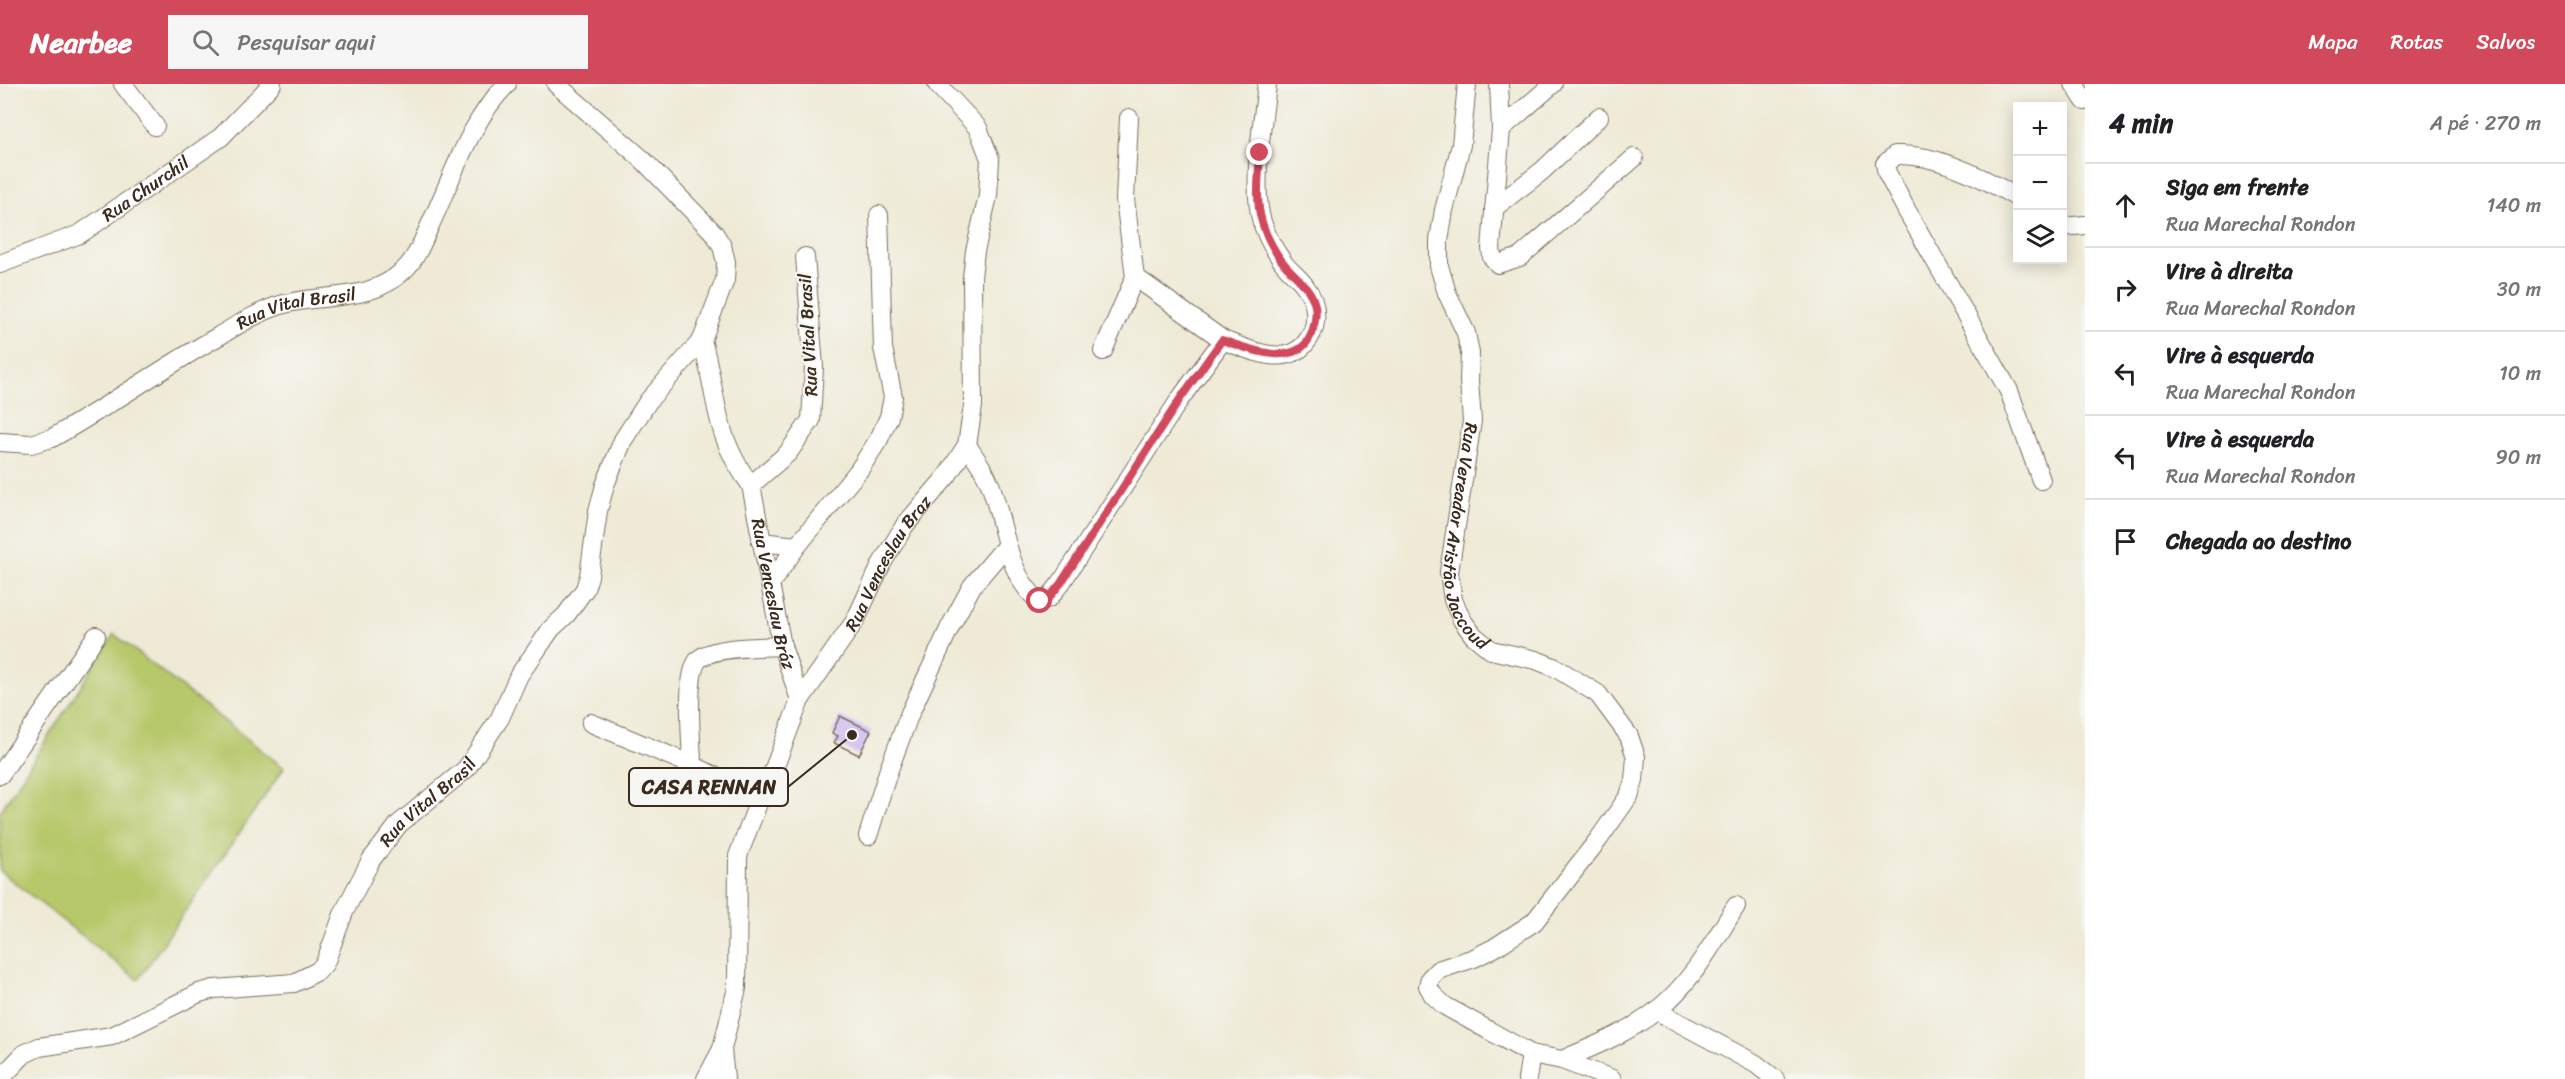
<!DOCTYPE html>
<html lang="pt">
<meta charset="utf-8">
<style>
:root{--surface:#fff;--page:#f6f6f6;--text:#202124;--muted:#757577;--line:#e0e0e0;--accent:#d1495b}
body{margin:0;font-family:Sriracha,sans-serif;background:var(--page);color:var(--text)}
.controls{position:absolute;right:18px;top:18px;display:grid;overflow:hidden;border-radius:0px;box-shadow:0 3px 15px #0003}
.controls button{width:54px;height:54px;display:grid;place-items:center;padding:0;border:0;border-bottom:2px solid var(--line);background:var(--surface);color:var(--text);font:30px sans-serif}
.stop{position:absolute;width:18px;height:18px;margin:-14px;border:4px solid #d1495b;border-radius:50%;background:#fff}
.stop.end{background:#d1495b;border-color:#fff;box-shadow:0 2px 6px #0008}
.list{margin:0;padding:0;list-style:none}
h2{display:flex;justify-content:space-between;align-items:center;height:78px;margin:0;padding:0 24px;font-size:26px}
h2 small{font-size:20px;font-weight:400;color:var(--muted)}
.list li{display:grid;grid-template-columns:39px 1fr auto;gap:18px;align-items:center;box-sizing:border-box;height:84px;padding:0 24px;border-top:2px solid var(--line)}
.list b{display:block;font-size:22px;white-space:nowrap}
.list p{margin:0;font-size:20px;white-space:nowrap;color:var(--muted)}
.list em{font-size:20px;font-style:normal;color:var(--muted)}
.icon{flex:none;width:33px;height:33px;fill:none;stroke:currentColor;stroke-width:2;stroke-linecap:round;stroke-linejoin:round}
.map{position:relative;flex:none;width:2085px;height:995px;overflow:hidden}
header{display:flex;align-items:center;gap:36px;box-sizing:border-box;height:84px;padding:0 30px;background:var(--accent);color:#fff}
header strong{font-size:28px}
nav{display:flex;gap:33px;margin-inline-start:auto;font-size:21px}
.search{width:420px;height:54px;background:var(--page);display:flex;align-items:center;gap:15px;box-sizing:border-box;padding:0 21px;border-radius:0px;color:var(--muted);font-size:22px}
main{display:flex}
aside{flex:1;background:var(--surface)}
.map>svg:first-child{display:block}
.green{fill:#b7c86b;stroke:#797944;stroke-width:1.5}
.building{fill:#c8b4f2}
.lines{fill:none;stroke-linecap:round;stroke-linejoin:round}
.street-casing{stroke:#7a6d5e;stroke-width:20}
.street{stroke:#fff;stroke-width:18}
.route{stroke:#d1495b;stroke-width:8}
.labels{text-anchor:middle;dominant-baseline:central;stroke-width:4.5;stroke-linejoin:round;paint-order:stroke}
.street-label{font-size:18px;fill:#3b2a1e;stroke:#f6f6f2}
.leader{fill:none;stroke:#3b2a1e;stroke-width:2}
.callout-dot{fill:#3b2a1e;stroke:#f6f6f2;stroke-width:2}
.callout{fill:#f6f6f2;stroke:#3b2a1e;stroke-width:2}
.callout-label{font-size:20px;text-anchor:middle;font-weight:bold;fill:#3b2a1e}
</style>
<header>
<strong>Nearbee</strong>
<div class="search"><svg class="icon" aria-label="search" viewBox="0 0 24 24"><circle cx="10" cy="10" r="6"/><path d="M15 15l6 6"/></svg>Pesquisar aqui</div>
<nav><a>Mapa</a><a>Rotas</a><a>Salvos</a></nav>
</header>
<main>
<div class="map">
<svg width="2085" height="995" viewBox="0 0 2085 995">
<rect width="100%" height="100%" fill="#f6f6f2"/>
<filter id="ink" filterUnits="userSpaceOnUse"><feTurbulence type="fractalNoise" baseFrequency=".0167" numOctaves="2"/><feDisplacementMap in="SourceGraphic" scale="12" xChannelSelector="R" yChannelSelector="G"/><feConvolveMatrix kernelMatrix="1 2 1 2 8 2 1 2 1" color-interpolation-filters="sRGB"/></filter>
<filter id="wash" filterUnits="userSpaceOnUse"><feTurbulence type="fractalNoise" baseFrequency=".008" numOctaves="4" result="noise"/><feDisplacementMap in="SourceGraphic" scale="24" xChannelSelector="R" yChannelSelector="G"/><feGaussianBlur stdDeviation="1.35" result="paint"/><feColorMatrix in="noise" values="0 0 0 0 0 0 0 0 0 0 0 0 0 0 0 0 0 1.4 0 .05"/><feComposite in="paint" operator="in"/></filter>
<g filter="url(#wash)">
<rect width="100%" height="100%" fill="#eeead5"/>
<path class="green" d="M 114,550 L 284,684 L 138,896 L 0,787 L 0,728 Z"/>
<g id="blocks">
<path class="building" d="M 840,632 L 871,647 L 859,671 L 834,659 L 838,652 L 832,649 Z"/>
</g>
</g>
<g filter="url(#ink)">
<use href="#blocks" fill-opacity="0" stroke="#7a6d5e" stroke-width="1.5"/>
<g class="lines">
<g class="street-casing">
<g id="street">
<path d="M 123,0 L 155,42"/>
<path id="s1" d="M 1467,0 L 1461,61 L 1444,126 L 1439,156 L 1439,182 L 1447,209 L 1466,249 L 1470,269 L 1469,297 L 1472,337 L 1449,488 L 1453,516 L 1462,536 L 1473,551 L 1491,566 L 1536,576 L 1556,584 L 1598,610 L 1629,652 L 1636,673 L 1634,696 L 1629,712 L 1598,756 L 1534,838 L 1494,864 L 1474,874 L 1438,886 L 1430,894 L 1428,902 L 1433,911 L 1445,922 L 1531,970 L 1562,976 L 1612,995"/>
<path d="M 1499,0 L 1501,45 L 1491,164 L 1492,173 L 1498,180 L 1520,173 L 1634,74"/>
<path d="M 2074,0 L 2085,17"/>
<path d="M 1501,45 L 1553,0"/>
<path d="M 2018,114 C 1983,93 1936,69 1895,71 L 1885,80 L 1887,89 L 1907,127 L 2009,307 L 2041,396"/>
<path d="M 1494,124 L 1542,87 L 1599,33"/>
<path d="M 2062,143 L 2085,141"/>
<path id="s2" d="M 0,180 L 80,150 L 221,53 L 272,0"/>
<path d="M 1135,193 L 1223,256"/>
<path id="s3" d="M 702,256 C 718,312 713,352 751,401 L 782,562 L 800,616"/>
<path d="M 1103,267 L 1135,193 L 1125,115 L 1129,34"/>
<path id="s4" d="M 0,358 L 31,360 L 52,354 C 109,322 162,284 219,252 C 239,240 262,226 284,220 C 326,209 370,219 404,186 C 417,174 424,154 431,139 C 453,92 470,37 507,0"/>
<path d="M 967,361 C 977,376 988,391 993,409 C 1004,441 1009,497 1040,517 L 1049,514 L 1061,499 L 1180,315 L 1223,256 C 1246,265 1284,283 1304,261 C 1320,244 1318,219 1305,202 C 1299,193 1289,187 1283,178 C 1275,167 1266,151 1262,138 C 1251,102 1263,38 1267,0"/>
<path d="M 751,401 L 788,369 L 811,336 L 814,283 L 805,173"/>
<path d="M 761,458 L 797,462"/>
<path d="M 770,500 L 797,462 L 859,386 L 879,355 L 889,333 L 893,313 L 883,264 L 879,131"/>
<path d="M 591,639 L 692,681 L 760,714"/>
<path d="M 692,681 C 692,659 684,590 699,575 C 714,562 762,563 782,562"/>
<path d="M 0,691 L 96,552"/>
<path d="M 868,752 L 888,688 L 910,629 L 950,543 L 972,502 L 1006,462"/>
<path d="M 1657,927 L 1756,980 L 1775,995"/>
<path d="M 722,965 L 725,995"/>
<path d="M 1562,976 C 1594,962 1628,949 1656,927 C 1691,900 1713,859 1736,822"/>
<path id="s5" d="M 0,995 L 24,970 L 39,963 L 112,952 L 199,909 L 214,905 L 294,899 L 318,887 L 325,879 L 344,828 L 371,776 L 399,740 L 466,685 L 500,634 L 519,591 L 529,577 L 551,545 L 566,531 L 585,505 L 589,492 L 598,427 L 605,401 L 623,356 L 649,316 L 702,256 L 725,196 L 726,178 L 722,162 L 714,149 L 642,75 L 556,0"/>
<path id="s6" d="M 706,995 L 722,965 L 737,904 L 738,772 L 760,714 L 769,698 L 800,616 L 855,537 L 882,479 L 905,441 L 947,392 L 967,361 L 973,322 L 972,193 L 975,167 L 988,112 L 990,75 L 978,44 L 937,0"/>
<path d="M 1527,995 L 1531,970"/>
</g>
</g>
<use href="#street" class="street"/>
</g>
</g>
<g class="lines" filter="url(#ink)">
<path class="route" d="M 1040,517 L 1049,514 L 1061,499 L 1180,315 L 1222,256 C 1251,266 1302,287 1313,245 C 1315,238 1317,226 1314,218 C 1310,204 1296,193 1286,182 C 1276,171 1266,152 1262,138 C 1255,117 1259,91 1260,69"/>
</g>
<g class="labels">
<g class="street-label">
<text stroke="none"><textPath href="#s2" startOffset="165">Rua Churchil</textPath></text>
<text stroke="none"><textPath href="#s4" startOffset="332">Rua Vital Brasil</textPath></text>
<text transform="translate(808 251) rotate(-93)">Rua Vital Brasil</text>
<text stroke="none"><textPath href="#s1" startOffset="466">Rua Vereador Aristão Jaccoud</textPath></text>
<text stroke="none"><textPath href="#s6" startOffset="560">Rua Venceslau Braz</textPath></text>
<text stroke="none"><textPath href="#s3" startOffset="266">Rua Venceslau Bráz</textPath></text>
<text stroke="none"><textPath href="#s5" startOffset="550">Rua Vital Brasil</textPath></text>
</g>
</g>
<path class="leader" d="M852 651L788 703"/>
<circle class="callout-dot" cx="852" cy="651" r="6"/>
<rect class="callout" x="629" y="684" width="159" height="38" rx="6"/>
<g class="callout-label">
<text x="709" y="710">CASA RENNAN</text>
</g>
</svg>
<div class="controls">
<button>+</button>
<button>−</button>
<button><svg class="icon" aria-label="layers" viewBox="0 0 24 24"><path d="M12 4l9 5-9 5-9-5zM3 14l9 5 9-5"/></svg></button>
</div>
<div class="stop" style="left:1040px;top:517px"></div>
<div class="stop end" style="left:1260px;top:69px"></div>
</div>
<aside>
<h2>4 min<small>A pé · 270 m</small></h2>
<ul class="list">
<li><svg class="icon" aria-label="ahead" viewBox="0 0 24 24"><path d="M12 20V5M6 11l6-6 6 6"/></svg><div><b>Siga em frente</b><p>Rua Marechal Rondon</p></div><em>140 m</em></li>
<li><svg class="icon" aria-label="right" viewBox="0 0 24 24"><path d="M7 20v-9h11M14 6l5 5-5 5"/></svg><div><b>Vire à direita</b><p>Rua Marechal Rondon</p></div><em>30 m</em></li>
<li><svg class="icon" aria-label="left" viewBox="0 0 24 24"><path d="M17 20v-9H6M10 6l-5 5 5 5"/></svg><div><b>Vire à esquerda</b><p>Rua Marechal Rondon</p></div><em>10 m</em></li>
<li><svg class="icon" aria-label="left" viewBox="0 0 24 24"><path d="M17 20v-9H6M10 6l-5 5 5 5"/></svg><div><b>Vire à esquerda</b><p>Rua Marechal Rondon</p></div><em>90 m</em></li>
<li><svg class="icon" aria-label="arrive" viewBox="0 0 24 24"><path d="M6 21V4h12l-3 4 3 4H6"/></svg><div><b>Chegada ao destino</b></div></li>
</ul>
</aside>
</main>
